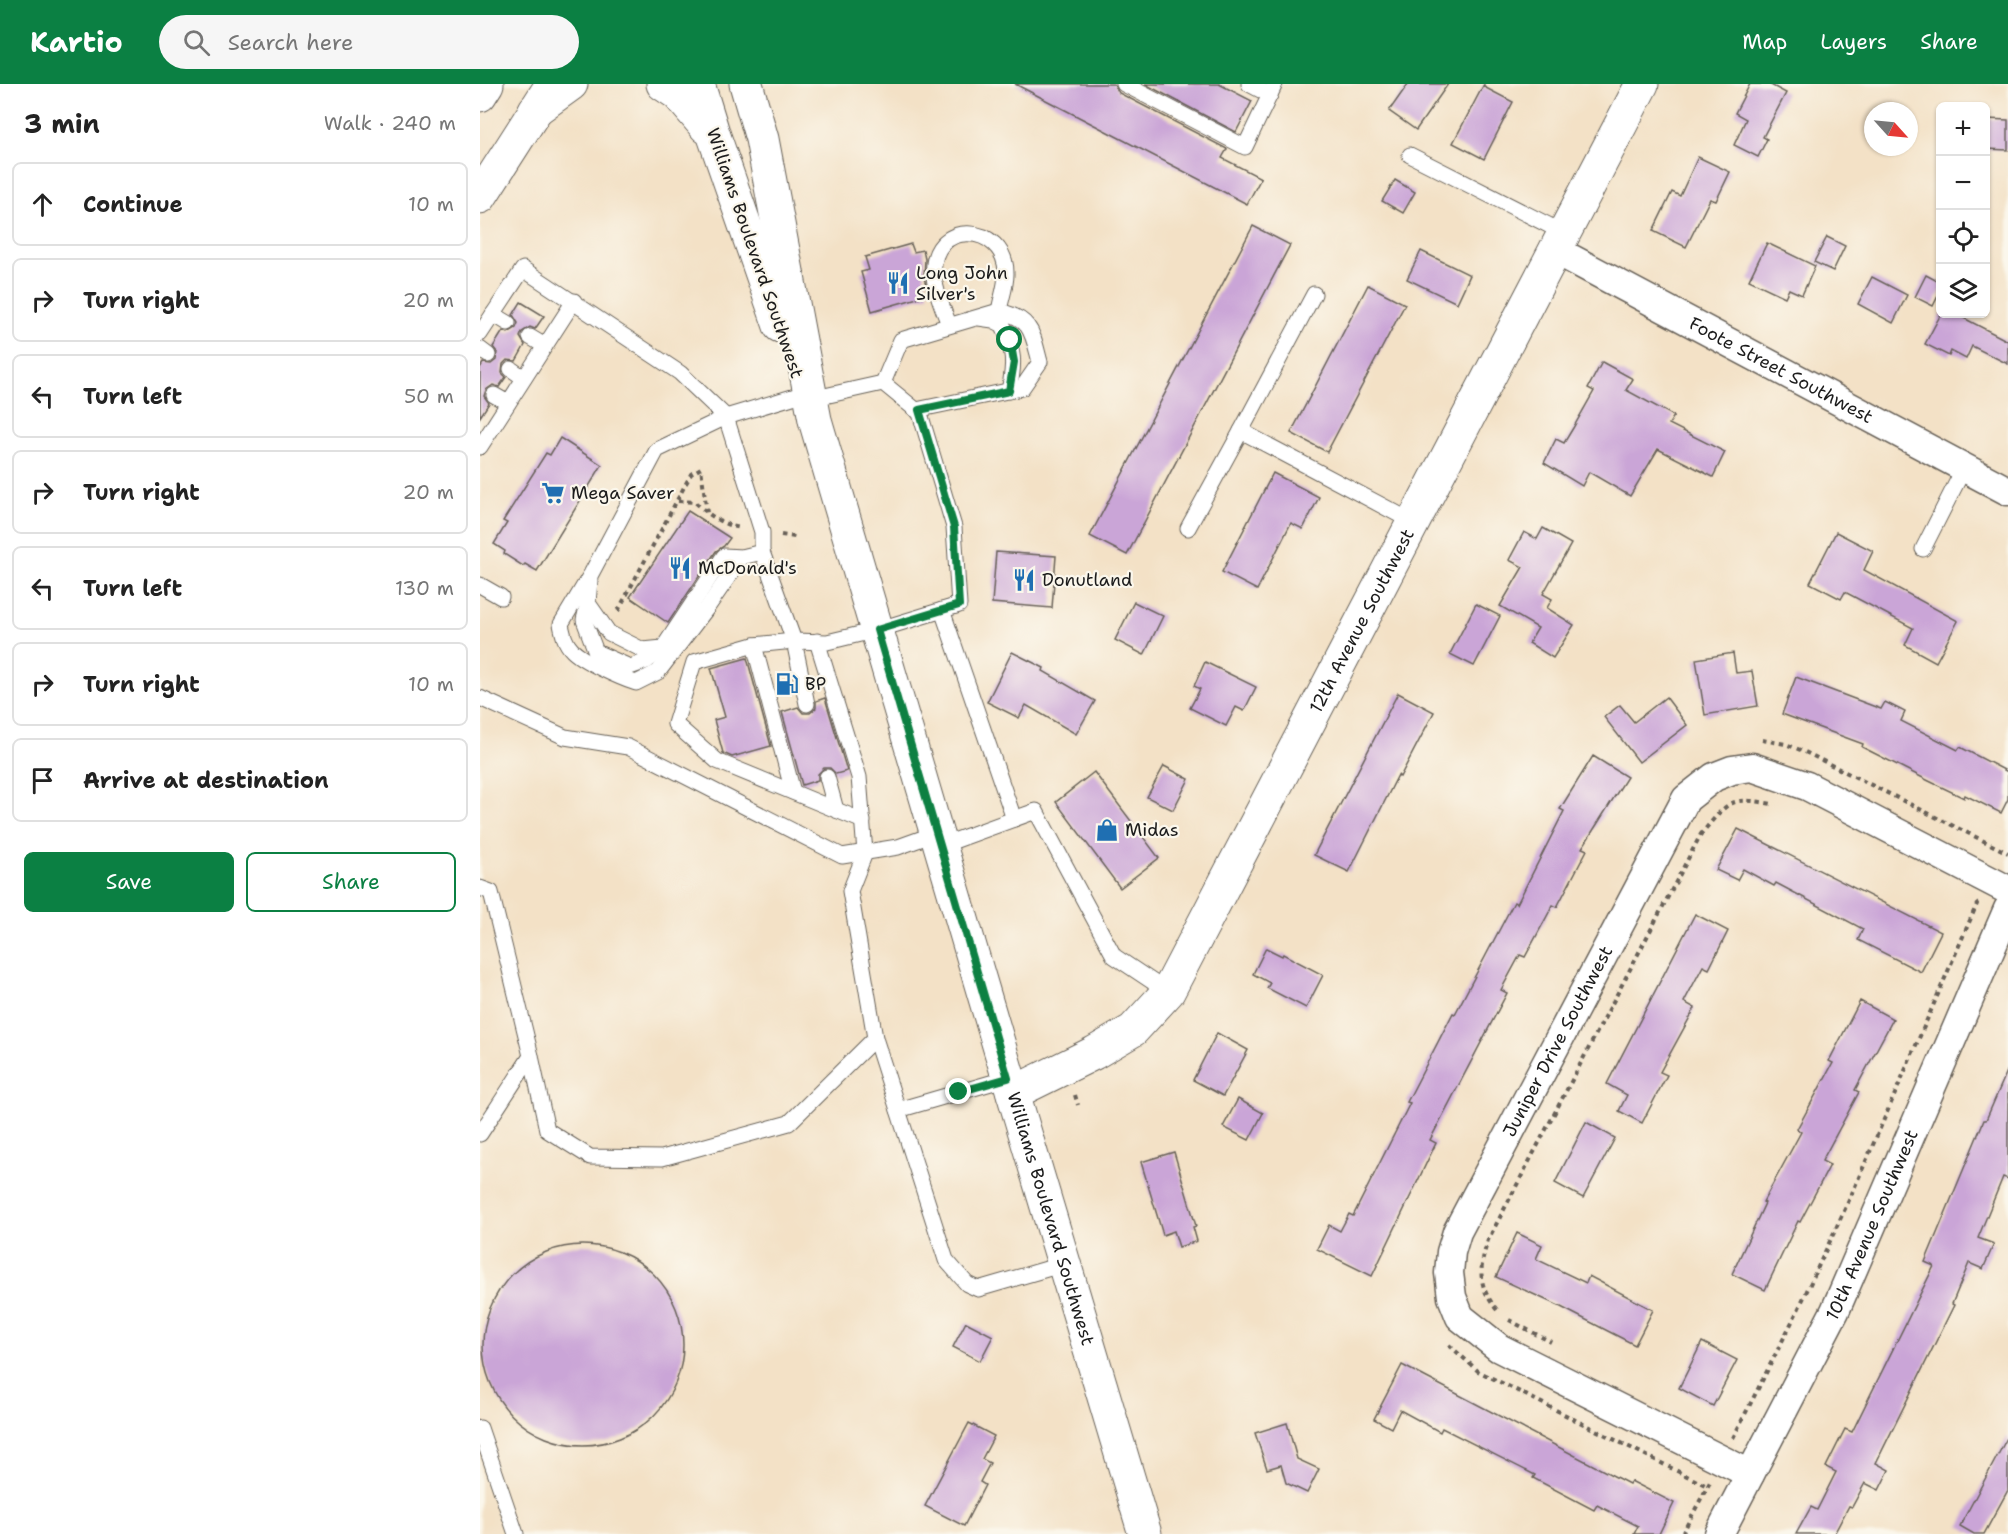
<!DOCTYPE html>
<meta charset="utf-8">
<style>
:root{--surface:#fff;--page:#f6f6f6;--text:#222;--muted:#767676;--line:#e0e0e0;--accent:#0b8043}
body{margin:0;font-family:"Shantell Sans",sans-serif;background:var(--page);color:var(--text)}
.controls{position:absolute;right:18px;top:18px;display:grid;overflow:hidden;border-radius:9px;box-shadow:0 2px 4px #0004}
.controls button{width:54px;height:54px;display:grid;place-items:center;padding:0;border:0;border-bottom:2px solid var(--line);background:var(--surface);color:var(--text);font:30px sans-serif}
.compass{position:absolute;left:1384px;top:18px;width:54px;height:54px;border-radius:50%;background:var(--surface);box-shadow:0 2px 4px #0004;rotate:117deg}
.stop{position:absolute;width:18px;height:18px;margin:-14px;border:4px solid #0b8043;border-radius:50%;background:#fff}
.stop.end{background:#0b8043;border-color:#fff;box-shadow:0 2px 6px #0008}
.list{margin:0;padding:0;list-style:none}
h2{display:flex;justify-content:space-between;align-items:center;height:78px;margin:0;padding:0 24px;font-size:26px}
h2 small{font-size:20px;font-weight:400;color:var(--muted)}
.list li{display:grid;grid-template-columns:39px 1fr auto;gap:18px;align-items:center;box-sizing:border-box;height:84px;margin:0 12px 12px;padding:0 12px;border:2px solid var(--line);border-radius:9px}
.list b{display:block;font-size:22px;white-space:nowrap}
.list em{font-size:20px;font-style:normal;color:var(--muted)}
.actions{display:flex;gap:12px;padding:18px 24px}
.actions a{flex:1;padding:14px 0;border:2px solid var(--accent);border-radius:9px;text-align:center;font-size:21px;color:var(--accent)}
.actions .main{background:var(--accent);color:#fff}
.icon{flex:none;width:33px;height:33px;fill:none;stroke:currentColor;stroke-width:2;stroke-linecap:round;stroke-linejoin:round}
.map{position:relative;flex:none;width:1528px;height:1450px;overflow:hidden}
header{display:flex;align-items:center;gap:36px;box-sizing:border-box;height:84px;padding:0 30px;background:var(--accent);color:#fff}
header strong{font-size:28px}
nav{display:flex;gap:33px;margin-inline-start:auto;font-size:21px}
.search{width:420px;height:54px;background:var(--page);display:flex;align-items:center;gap:15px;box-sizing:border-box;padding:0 21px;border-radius:33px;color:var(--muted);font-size:22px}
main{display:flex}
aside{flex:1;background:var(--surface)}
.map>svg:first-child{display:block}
.building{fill:#caa5d7}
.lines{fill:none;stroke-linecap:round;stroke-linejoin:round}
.service-casing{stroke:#676158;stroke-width:17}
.minor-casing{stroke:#676158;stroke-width:31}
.tertiary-casing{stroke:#676158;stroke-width:35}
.secondary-casing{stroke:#676158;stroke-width:35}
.primary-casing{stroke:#676158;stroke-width:35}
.path{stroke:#676158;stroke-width:4;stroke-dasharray:4.5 4.5;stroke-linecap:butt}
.service{stroke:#fff;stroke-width:15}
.minor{stroke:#fff;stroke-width:28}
.tertiary{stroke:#fff;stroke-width:33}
.secondary{stroke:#fff;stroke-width:33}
.primary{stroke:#fff;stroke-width:33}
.route{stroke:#0b8043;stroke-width:8}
.labels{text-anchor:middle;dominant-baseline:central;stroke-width:4.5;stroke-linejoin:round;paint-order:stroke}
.street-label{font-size:18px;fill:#1c1c1c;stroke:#fbf7ec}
.poi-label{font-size:18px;fill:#1c1c1c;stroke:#fbf7ec;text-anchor:start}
</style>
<header>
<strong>Kartio</strong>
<div class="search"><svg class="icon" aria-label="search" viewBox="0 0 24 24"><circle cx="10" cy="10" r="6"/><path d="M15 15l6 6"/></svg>Search here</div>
<nav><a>Map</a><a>Layers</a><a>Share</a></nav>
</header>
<main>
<aside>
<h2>3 min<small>Walk · 240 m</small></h2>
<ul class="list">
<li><svg class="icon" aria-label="ahead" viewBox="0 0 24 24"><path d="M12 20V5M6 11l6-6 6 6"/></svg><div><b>Continue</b></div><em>10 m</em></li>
<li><svg class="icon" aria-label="right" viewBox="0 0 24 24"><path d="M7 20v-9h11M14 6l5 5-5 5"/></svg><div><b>Turn right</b></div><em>20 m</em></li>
<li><svg class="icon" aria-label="left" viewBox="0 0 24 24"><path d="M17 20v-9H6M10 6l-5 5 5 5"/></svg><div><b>Turn left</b></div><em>50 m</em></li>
<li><svg class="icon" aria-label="right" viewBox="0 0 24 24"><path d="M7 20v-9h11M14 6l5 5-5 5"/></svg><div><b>Turn right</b></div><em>20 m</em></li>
<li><svg class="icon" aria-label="left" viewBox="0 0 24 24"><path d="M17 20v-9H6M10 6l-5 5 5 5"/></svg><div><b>Turn left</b></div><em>130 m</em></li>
<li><svg class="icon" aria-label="right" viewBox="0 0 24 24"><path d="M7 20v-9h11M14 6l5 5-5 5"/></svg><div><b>Turn right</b></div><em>10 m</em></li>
<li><svg class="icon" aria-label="arrive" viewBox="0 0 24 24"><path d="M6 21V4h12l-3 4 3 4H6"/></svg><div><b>Arrive at destination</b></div></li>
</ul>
<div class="actions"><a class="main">Save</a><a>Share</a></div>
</aside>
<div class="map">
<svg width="1528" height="1450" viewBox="0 0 1528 1450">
<rect width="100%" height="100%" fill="#fbf7ec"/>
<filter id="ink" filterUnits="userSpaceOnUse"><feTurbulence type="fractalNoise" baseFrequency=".0167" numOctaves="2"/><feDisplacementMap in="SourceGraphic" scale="12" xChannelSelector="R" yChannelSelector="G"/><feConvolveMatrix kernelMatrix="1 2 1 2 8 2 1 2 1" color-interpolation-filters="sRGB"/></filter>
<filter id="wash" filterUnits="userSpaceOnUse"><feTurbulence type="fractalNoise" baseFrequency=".008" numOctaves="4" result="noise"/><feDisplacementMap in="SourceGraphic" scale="24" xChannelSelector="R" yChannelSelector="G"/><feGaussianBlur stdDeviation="1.35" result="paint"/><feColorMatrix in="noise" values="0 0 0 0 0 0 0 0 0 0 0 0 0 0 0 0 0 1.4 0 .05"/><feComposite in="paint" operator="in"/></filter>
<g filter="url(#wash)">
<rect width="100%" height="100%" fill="#f3e1c6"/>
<g id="blocks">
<g class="building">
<path d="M 535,0 L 634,0 L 639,9 L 747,65 L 742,74 L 781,94 L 767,120 Z"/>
<path d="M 665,0 L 739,0 L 772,17 L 756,48 Z"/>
<path d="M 928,0 L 968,0 L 936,46 L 909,27 Z"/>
<path d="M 1004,0 L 1004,3 L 1033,18 L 1004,75 L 973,59 Z"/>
<path d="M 1270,0 L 1289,0 L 1306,9 L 1283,53 L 1287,55 L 1278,73 L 1254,61 L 1266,35 L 1255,29 Z"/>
<path d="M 1506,35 L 1528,36 L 1528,66 L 1506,65 Z"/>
<path d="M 1218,73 L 1250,88 L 1236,117 L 1230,115 L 1206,163 L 1173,147 L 1192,108 L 1200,112 Z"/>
<path d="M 915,96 L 935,108 L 923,129 L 902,117 Z"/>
<path d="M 773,142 L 810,161 L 647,471 L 610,452 Z"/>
<path d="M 1347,153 L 1365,162 L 1353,187 L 1334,178 Z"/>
<path d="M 1287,159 L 1335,182 L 1322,211 L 1309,205 L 1305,213 L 1269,196 Z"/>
<path d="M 431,160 L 434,168 L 443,166 L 445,175 L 444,193 L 448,211 L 392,227 L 381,188 L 389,186 L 385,173 Z"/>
<path d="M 941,167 L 990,191 L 977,219 L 927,195 Z"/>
<path d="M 1446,191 L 1461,199 L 1461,206 L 1453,222 L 1435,213 Z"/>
<path d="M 1392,193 L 1427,211 L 1413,239 L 1378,220 Z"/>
<path d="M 888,201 L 925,220 L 847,368 L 811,349 Z"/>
<path d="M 41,218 L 64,232 L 55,245 L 50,243 L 42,248 L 40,253 L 45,261 L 36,277 L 27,276 L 23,280 L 22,289 L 26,293 L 19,303 L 13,301 L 6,306 L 4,312 L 9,319 L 0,333 L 0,284 L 3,279 L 11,280 L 16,276 L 17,268 L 13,263 L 23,247 L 28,249 L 36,244 L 38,239 L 33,231 Z"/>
<path d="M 1461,230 L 1476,230 L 1528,257 L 1528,280 L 1492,262 L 1486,275 L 1471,267 L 1469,272 L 1445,260 Z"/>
<path d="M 1122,278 L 1153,295 L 1146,306 L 1194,332 L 1189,340 L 1245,368 L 1233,393 L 1178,365 L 1150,412 L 1109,388 L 1102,402 L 1064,379 L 1076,355 L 1084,359 L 1093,344 L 1114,307 L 1108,304 Z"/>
<path d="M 80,354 L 122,381 L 57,487 L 45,480 L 43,482 L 24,470 L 25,467 L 14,460 L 27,439 L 23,437 L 66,369 L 70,371 Z"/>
<path d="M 793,389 L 839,413 L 823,445 L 811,439 L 777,506 L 742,488 Z"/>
<path d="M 208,427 L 250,454 L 244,462 L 236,467 L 188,539 L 150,513 Z"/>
<path d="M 1063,444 L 1091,460 L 1063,510 L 1072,515 L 1067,524 L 1094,541 L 1073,574 L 1049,559 L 1058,544 L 1020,522 L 1043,483 L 1029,476 L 1044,448 L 1057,455 Z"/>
<path d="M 1356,448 L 1393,467 L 1384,486 L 1478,537 L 1456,578 L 1425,561 L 1433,544 L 1365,508 L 1361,515 L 1330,499 Z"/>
<path d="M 516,468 L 576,472 L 572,524 L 512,519 Z"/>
<path d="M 654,518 L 683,532 L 664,571 L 635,556 Z"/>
<path d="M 996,520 L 1020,532 L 994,582 L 970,570 Z"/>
<path d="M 532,568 L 564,584 L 563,587 L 615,617 L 596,650 L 546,621 L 539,634 L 507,618 Z"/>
<path d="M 1253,569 L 1256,589 L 1272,587 L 1278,622 L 1225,631 L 1216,575 Z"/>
<path d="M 267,574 L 291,662 L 252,673 L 243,669 L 234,636 L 245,633 L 231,584 Z"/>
<path d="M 725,578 L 776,603 L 764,627 L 756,623 L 746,642 L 710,624 L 720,605 L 714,602 Z"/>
<path d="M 1316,593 L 1401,625 L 1405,618 L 1425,628 L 1421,637 L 1478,666 L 1480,663 L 1528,688 L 1528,715 L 1521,729 L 1485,711 L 1484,714 L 1449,697 L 1382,663 L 1383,660 L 1302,630 Z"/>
<path d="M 918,609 L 954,628 L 920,693 L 918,691 L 869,788 L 834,771 Z"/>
<path d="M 1186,613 L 1207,641 L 1159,678 L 1124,633 L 1140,621 L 1154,638 Z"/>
<path d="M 345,614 L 367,687 L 356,690 L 350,684 L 344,684 L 338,690 L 338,696 L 322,701 L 302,628 L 318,623 L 323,629 L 330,629 L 336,624 L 336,617 Z"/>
<path d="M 1113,672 L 1147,693 L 1102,764 L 1107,766 L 1077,823 L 1073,821 L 1045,873 L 1040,871 L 1021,906 L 1027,909 L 950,1056 L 956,1059 L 892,1192 L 837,1165 L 849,1141 L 860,1147 L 869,1130 L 873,1132 L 930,1019 L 927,1018 L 973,929 L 975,930 L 1034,818 L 1037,820 L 1084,727 L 1080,725 Z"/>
<path d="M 684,682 L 709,695 L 693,726 L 667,713 Z"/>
<path d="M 614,688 L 679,774 L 640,804 L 576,718 Z"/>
<path d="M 1258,745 L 1461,848 L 1441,888 L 1378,856 L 1383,845 L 1296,799 L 1294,802 L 1263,785 L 1257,796 L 1236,786 Z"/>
<path d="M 1215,830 L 1248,847 L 1229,885 L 1223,882 L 1204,918 L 1215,924 L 1180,988 L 1187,991 L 1162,1039 L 1139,1027 L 1147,1011 L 1127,1000 Z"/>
<path d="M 786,864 L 802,872 L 803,870 L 843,891 L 826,924 L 787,904 L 790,899 L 773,890 Z"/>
<path d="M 1380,917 L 1413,935 L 1375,1006 L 1379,1008 L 1342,1077 L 1350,1081 L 1320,1138 L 1318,1137 L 1285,1206 L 1252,1190 L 1285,1119 L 1283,1118 L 1321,1048 L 1317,1045 L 1353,979 L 1349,977 Z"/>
<path d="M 737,949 L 768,966 L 743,1012 L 713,996 Z"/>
<path d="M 1528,985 L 1528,1095 L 1523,1093 L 1498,1154 L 1514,1160 L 1503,1185 L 1489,1179 L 1472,1220 L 1474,1221 L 1396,1379 L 1409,1386 L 1399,1406 L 1385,1399 L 1372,1423 L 1369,1422 L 1354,1450 L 1316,1450 L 1331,1423 L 1337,1426 L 1356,1388 L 1346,1383 L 1365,1345 L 1372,1348 L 1454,1182 L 1445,1178 L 1504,1036 L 1506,1036 Z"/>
<path d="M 758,1015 L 783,1029 L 769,1056 L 743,1043 Z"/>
<path d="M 1106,1038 L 1135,1054 L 1103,1114 L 1075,1099 Z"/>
<path d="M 694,1068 L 716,1142 L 713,1143 L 717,1157 L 699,1163 L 694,1147 L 683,1151 L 661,1078 Z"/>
<path d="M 1037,1149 L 1062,1161 L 1056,1175 L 1106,1199 L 1109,1192 L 1173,1226 L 1155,1261 L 1079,1222 L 1016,1193 Z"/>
<circle cx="103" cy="1261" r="100"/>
<path d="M 486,1238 L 513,1252 L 500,1277 L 473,1263 Z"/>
<path d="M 1222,1258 L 1257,1276 L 1233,1322 L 1199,1304 Z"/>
<path d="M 922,1281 L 1149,1400 L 1151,1397 L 1194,1419 L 1179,1450 L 1154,1450 L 1158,1442 L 1117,1421 L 1114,1426 L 1053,1394 L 1055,1391 L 962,1344 L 960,1348 L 920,1326 L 911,1344 L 894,1335 Z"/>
<path d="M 489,1339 L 514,1352 L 502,1375 L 510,1379 L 500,1398 L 505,1401 L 484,1442 L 445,1422 Z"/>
<path d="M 807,1339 L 817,1375 L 839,1385 L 827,1409 L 806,1399 L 801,1381 L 787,1385 L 775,1349 Z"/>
<path d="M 1528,1352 L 1528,1406 L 1504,1450 L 1494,1450 L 1480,1442 Z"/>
</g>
</g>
</g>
<g filter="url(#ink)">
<use href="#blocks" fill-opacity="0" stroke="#676158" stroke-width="1.5"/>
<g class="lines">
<g class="service-casing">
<g id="service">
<path d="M 644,0 L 765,63 L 795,0"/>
<path d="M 769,0 L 790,11"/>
<path d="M 930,71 L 1084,149"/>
<path d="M 834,210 L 761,347 L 933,438"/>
<path d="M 519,227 C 552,235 552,248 560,278 L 542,304 L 436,326 L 403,299 L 421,256 Z"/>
<path d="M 13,230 L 28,239"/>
<path d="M 499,234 L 513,236 L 523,241 C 534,268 535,278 529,307"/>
<path d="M 469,241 C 464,226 455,208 454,192 C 448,134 527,138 526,190 C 526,202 521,215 519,227"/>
<path d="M 0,250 L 43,185 L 200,289 L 246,333 L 282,448 L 282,468 L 314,557 L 347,558 L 397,546 L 479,521 L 474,443 L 439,326"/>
<path d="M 50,253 L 65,262"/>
<path d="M 0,265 L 8,271"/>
<path d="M 31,285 L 44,294"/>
<path d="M 14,311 L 28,319"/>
<path d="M 331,315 L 403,299"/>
<path d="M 0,363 L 94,217"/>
<path d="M 708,444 L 761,347"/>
<path d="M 1443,465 L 1484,384"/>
<path d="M 282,468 L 262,473 L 227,524 L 178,588 L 156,599 C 141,594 102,577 92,566 C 85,559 83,550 81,540 L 111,490 L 177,366 L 246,333 L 329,308"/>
<path d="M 110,496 L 108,519 L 129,549 L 163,566 L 183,564 L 244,472 L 262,473"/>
<path d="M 0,501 L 21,513"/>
<path d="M 108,519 L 104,536 L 116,568 L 150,583 L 167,577 L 183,564"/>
<path d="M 462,526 L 534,735"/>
<path d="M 337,557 L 379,693 L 385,769 L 370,807 L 395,954 L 466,1176 L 487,1200 L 498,1205 L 584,1180"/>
<path d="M 274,561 L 313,708"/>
<path d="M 0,614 L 85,653 L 148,663 L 362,772 L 418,763 L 457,749"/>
<path d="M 327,620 L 314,557 L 274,561 L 214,578 L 195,640 L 237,677 L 383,737"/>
<path d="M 347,693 L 356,726"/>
<path d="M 460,762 L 556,727 L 634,872 L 688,908"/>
<path d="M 0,804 L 11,808 L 51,972 L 67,1046 L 110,1073 L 182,1074 L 309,1039 L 395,954"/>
<path d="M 418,1026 L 528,994"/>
<path d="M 0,1050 L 51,972"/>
<path d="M 0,1344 L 36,1450"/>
</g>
</g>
<g class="minor-casing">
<g id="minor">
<path id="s1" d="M 1075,166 L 1528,407"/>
<path id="s2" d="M 1270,1390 L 1019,1264 L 980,1233 L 972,1213 L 969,1189 L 971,1168 L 977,1148 L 1206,715 L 1234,693 L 1252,686 L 1272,683 L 1327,702 L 1528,806"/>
<path id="s3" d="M 1239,1450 L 1355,1227 L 1528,825"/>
</g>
</g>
<g class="tertiary-casing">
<g id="tertiary">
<path id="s4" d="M 533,1009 L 614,969 L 653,946 L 688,908 L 1162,0"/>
</g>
</g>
<g class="secondary-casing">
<g id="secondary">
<path d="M 0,11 L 7,0"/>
<path d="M 0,113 L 71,2"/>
</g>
</g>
<g class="primary-casing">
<g id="primary">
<path d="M 183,0 L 198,10 L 226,43"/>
<path d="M 218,0 L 234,52 L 300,242"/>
<path id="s5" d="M 266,0 L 282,55 L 335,336 L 533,1009 L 665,1450"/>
<path d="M 55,26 L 91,0"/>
</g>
</g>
<g class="path">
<path d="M 198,417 L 215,418 C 229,431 242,441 261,444"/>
<path d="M 301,451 L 315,453"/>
<path d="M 138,527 L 211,390 L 221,384 L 227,429"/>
<path d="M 1282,656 L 1306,660 L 1325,668 L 1528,769"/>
<path d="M 595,1011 L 598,1021"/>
<path d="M 1017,1226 C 997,1201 999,1185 1008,1156 L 1221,750 C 1249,717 1249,712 1292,720"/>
<path d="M 1029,1236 L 1071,1258"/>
<path d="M 969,1261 L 998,1287 L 1227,1402"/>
<path d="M 1253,1354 L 1318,1226 L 1370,1114 L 1497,820 L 1496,819"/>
<path d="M 1202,1450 L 1230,1398"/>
</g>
<use href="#service" class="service"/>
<use href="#minor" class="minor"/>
<use href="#tertiary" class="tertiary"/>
<use href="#secondary" class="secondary"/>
<use href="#primary" class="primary"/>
</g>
</g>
<g class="lines" filter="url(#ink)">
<path class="route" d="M 479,1008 L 528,994 L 397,546 L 479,521 L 474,443 L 439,326 L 529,307 L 534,278 L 530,256"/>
</g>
<defs>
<g id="restaurant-bare" transform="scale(1.8)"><path d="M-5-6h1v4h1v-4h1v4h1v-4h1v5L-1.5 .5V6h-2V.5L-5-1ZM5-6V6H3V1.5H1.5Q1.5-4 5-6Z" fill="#1f6fb2" stroke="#fbf7ec" stroke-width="2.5" paint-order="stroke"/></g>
<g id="supermarket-bare" transform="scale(1.8)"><path d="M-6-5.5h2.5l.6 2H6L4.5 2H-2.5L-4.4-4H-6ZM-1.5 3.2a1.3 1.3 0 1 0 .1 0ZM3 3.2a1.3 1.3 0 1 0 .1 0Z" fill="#1f6fb2" stroke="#fbf7ec" stroke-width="2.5" paint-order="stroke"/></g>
<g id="fuel-bare" transform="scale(1.8)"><path d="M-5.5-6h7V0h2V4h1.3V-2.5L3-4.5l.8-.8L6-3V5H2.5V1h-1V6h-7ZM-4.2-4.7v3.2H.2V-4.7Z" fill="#1f6fb2" stroke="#fbf7ec" stroke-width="2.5" paint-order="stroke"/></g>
<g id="shop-bare" transform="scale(1.8)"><path d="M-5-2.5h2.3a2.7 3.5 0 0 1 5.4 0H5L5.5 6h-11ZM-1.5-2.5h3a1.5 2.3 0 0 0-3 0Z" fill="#1f6fb2" stroke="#fbf7ec" stroke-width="2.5" paint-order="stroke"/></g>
</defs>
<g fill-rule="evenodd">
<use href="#restaurant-bare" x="418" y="199"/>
<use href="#supermarket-bare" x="73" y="409"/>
<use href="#restaurant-bare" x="200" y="484"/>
<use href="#restaurant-bare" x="544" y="496"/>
<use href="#fuel-bare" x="307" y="600"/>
<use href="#shop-bare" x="627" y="746"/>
</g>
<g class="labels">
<g class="street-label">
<text transform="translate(275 169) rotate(71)">Williams Boulevard Southwest</text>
<text stroke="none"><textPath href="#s1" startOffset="256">Foote Street Southwest</textPath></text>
<text stroke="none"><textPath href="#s4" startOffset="606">12th Avenue Southwest</textPath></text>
<text stroke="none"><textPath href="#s2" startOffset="634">Juniper Drive Southwest</textPath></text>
<text stroke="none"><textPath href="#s5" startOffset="1176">Williams Boulevard Southwest</textPath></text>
<text stroke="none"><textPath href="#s3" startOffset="345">10th Avenue Southwest</textPath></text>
</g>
<g class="poi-label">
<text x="436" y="189">Long John<tspan x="436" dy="21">Silver's</tspan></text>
<text x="91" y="409">Mega Saver</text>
<text x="218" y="484">McDonald's</text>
<text x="562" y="496">Donutland</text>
<text x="325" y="600">BP</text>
<text x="645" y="746">Midas</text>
</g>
</g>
</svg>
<div class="controls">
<button>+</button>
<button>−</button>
<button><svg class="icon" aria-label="locate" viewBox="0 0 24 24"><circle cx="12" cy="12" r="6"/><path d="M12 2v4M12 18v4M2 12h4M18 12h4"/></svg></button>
<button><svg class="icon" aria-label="layers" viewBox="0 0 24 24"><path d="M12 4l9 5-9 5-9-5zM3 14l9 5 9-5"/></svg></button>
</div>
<svg class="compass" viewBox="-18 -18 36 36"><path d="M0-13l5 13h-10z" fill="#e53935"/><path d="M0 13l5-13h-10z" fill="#767676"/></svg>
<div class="stop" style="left:530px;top:256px"></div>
<div class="stop end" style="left:479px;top:1008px"></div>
</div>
</main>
